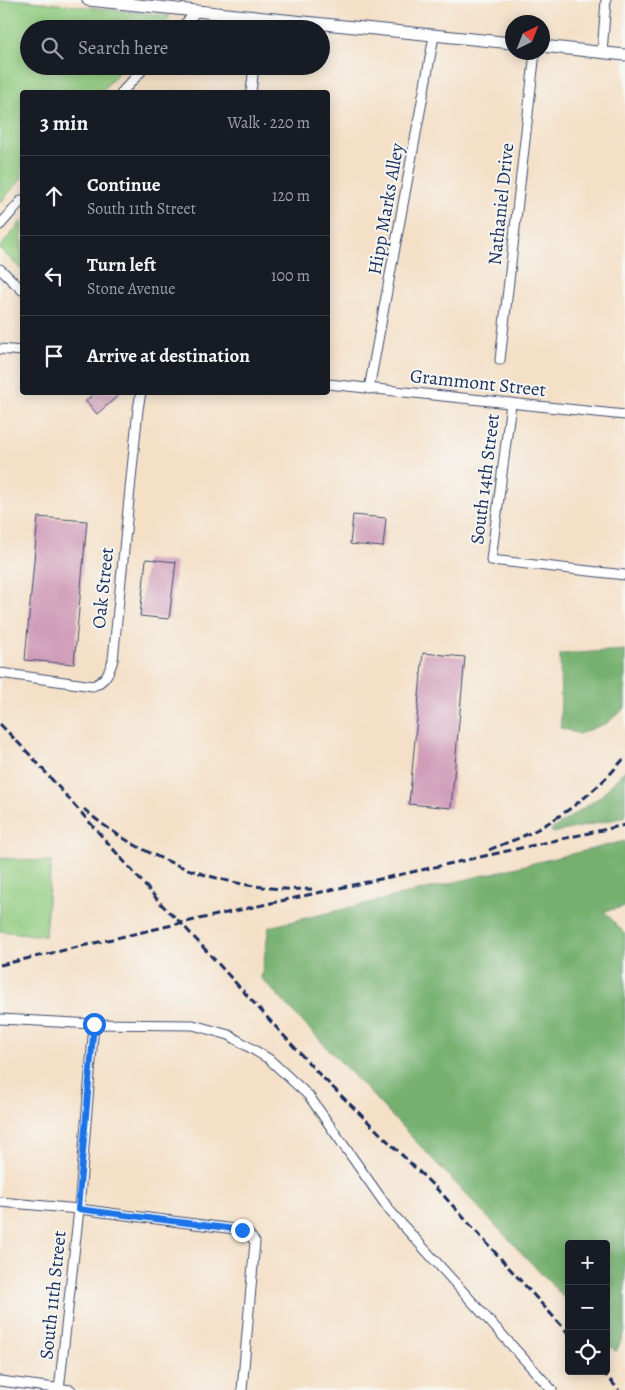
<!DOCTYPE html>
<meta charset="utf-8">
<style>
:root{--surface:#171b24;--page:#242831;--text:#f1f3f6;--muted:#9ea1a6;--line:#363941}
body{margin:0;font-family:Alegreya,serif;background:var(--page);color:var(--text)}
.controls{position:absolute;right:15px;bottom:15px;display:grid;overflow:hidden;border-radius:5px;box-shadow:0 2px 12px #0003}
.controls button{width:45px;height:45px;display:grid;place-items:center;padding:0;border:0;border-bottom:1px solid var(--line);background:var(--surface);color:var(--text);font:25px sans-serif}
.compass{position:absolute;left:505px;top:15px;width:45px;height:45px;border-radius:50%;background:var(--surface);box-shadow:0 2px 12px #0003;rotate:43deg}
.stop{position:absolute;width:15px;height:15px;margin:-11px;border:4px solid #1a73e8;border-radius:50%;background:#fff}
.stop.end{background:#1a73e8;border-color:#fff;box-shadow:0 1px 5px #0008}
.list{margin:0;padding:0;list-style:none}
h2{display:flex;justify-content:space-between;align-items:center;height:65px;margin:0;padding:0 20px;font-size:21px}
h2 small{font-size:16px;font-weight:400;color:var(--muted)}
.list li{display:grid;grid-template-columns:32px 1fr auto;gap:15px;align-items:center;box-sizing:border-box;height:80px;padding:0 20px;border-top:1px solid var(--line)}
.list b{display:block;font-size:19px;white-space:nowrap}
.list p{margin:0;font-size:16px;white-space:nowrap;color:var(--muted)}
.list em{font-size:16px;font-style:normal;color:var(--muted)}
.icon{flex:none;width:28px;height:28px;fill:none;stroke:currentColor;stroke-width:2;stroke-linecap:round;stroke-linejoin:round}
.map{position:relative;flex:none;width:625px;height:1390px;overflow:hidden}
.search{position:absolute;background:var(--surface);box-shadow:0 2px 12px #0003;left:20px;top:20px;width:310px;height:55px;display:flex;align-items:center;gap:12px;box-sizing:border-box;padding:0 18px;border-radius:28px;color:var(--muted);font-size:19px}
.panel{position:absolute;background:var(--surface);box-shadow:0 2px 12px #0003;left:20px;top:90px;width:310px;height:305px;border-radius:5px}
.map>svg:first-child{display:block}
.green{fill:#92cc80;stroke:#567e6f}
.forest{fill:#75b06e;stroke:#487066}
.building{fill:#d09db8}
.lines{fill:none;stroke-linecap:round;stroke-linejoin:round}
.minor-casing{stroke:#3c4a6e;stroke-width:11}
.tertiary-casing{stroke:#3c4a6e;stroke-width:13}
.minor{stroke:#fff;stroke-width:9}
.tertiary{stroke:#fff;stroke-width:11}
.rail{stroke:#1b2f5e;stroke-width:3;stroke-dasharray:8 4;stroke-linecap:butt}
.route{stroke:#1a73e8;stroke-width:6}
.labels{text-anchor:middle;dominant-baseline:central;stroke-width:4;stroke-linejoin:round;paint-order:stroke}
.street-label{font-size:19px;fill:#1b2f5e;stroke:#f6f6f2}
</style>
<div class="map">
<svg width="625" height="1390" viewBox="0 0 625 1390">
<rect width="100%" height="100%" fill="#f6f6f2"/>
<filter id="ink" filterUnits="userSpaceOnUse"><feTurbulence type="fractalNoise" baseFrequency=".02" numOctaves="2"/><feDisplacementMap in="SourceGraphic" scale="10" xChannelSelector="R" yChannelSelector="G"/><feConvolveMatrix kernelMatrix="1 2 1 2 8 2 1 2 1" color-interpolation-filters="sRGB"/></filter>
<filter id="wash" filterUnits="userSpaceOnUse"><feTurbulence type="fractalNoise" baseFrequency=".0096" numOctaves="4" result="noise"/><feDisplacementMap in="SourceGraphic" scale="20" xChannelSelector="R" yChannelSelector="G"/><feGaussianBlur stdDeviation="1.12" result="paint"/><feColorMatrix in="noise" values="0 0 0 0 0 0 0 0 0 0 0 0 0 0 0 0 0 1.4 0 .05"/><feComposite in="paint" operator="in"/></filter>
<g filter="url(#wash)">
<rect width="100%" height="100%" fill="#f4e0c7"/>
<g class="green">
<path d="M 0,0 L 20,0 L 170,16 L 159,29 L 29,29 L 29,66 L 124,66 L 101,92 L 22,92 L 22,178 L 0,203 Z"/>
<path d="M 22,221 L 22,270 L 0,249 L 0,247 Z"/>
<path d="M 0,858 L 51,862 L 45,936 L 0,931 Z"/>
</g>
<g class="forest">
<path d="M 625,650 L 625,708 L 607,723 L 579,734 L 561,728 L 560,654 Z"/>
<path d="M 625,770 L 625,817 L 553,833 L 551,830 L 601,796 Z"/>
<path d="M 625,841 L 625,907 L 604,911 L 625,934 L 625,1331 L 616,1352 L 606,1342 L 606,1244 L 569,1244 L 569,1303 L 261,978 L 269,927 Z"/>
</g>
<g id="blocks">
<g class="building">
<path d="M 95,392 L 122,392 L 97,414 L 86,401 Z"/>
<path d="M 353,515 L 386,518 L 383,547 L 350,544 Z"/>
<path d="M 38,517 L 87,521 L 74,664 L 25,660 Z"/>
<path d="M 146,559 L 176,562 L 169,619 L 140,616 Z"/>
<path d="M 423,653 L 465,657 L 451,808 L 409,804 Z"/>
</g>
</g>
</g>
<g filter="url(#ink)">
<use href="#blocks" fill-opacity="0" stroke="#3c4a6e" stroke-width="1"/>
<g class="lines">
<g class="minor-casing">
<g id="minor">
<path d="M 180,29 L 197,11"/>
<path d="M 258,29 L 260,18"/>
<path d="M 602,53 L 606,0"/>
<path d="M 122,92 L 146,66"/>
<path d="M 251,92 L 254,66"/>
<path d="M 0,225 L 22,200"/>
<path d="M 0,269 L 22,290"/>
<path d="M 0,349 L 22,351"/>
<path d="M 500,360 L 535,52"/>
<path d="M 328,384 L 625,415"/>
<path d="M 369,389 L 434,36"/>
<path d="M 511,403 L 491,560 L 625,575"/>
<path d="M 0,673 L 93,686 C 105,681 109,673 113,660 L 138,409 L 141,392"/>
<path d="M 0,1019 L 94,1024 L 193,1025 L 229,1035 L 269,1059 L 309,1096 L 390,1211 L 552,1390"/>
<path d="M 0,1202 L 79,1209 L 242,1230 L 249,1234 L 255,1242 L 242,1390"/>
<path d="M 0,1381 L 71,1390"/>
<path d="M 59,1390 L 79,1209 L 94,1024"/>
</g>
</g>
<g class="tertiary-casing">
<g id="tertiary">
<path d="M 88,0 L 512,43"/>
<path d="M 542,46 L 625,55"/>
</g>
</g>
<use href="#minor" class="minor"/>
<use href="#tertiary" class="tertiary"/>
<g class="rail">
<path d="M 0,724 L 33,758 L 164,907 L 181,923 L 317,1072 L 444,1196 L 569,1334"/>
<path d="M 84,809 C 142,861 234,893 312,889"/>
<path d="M 489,850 C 505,843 521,838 536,830 C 569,812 601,787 625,757"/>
<path d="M 0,965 L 181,923 L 625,825"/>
<path d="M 602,1371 L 619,1390"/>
</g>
</g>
</g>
<g class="lines" filter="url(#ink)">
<path class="route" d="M 94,1024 L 78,1209 L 242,1230"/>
</g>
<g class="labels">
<g class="street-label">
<text transform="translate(501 204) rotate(-84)">Nathaniel Drive</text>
<text transform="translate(386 209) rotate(-80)">Hipp Marks Alley</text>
<text transform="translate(478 383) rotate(6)">Grammont Street</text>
<text transform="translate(485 479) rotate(-83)">South 14th Street</text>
<text transform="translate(103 588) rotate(-84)">Oak Street</text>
<text transform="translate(53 1295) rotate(-84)">South 11th Street</text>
</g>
</g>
</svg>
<div class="controls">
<button>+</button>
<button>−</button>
<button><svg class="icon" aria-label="locate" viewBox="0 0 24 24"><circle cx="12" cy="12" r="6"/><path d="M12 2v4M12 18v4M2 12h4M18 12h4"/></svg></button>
</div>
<svg class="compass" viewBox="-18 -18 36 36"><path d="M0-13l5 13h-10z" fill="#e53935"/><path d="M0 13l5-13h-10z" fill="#9ea1a6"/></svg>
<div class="stop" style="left:94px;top:1024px"></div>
<div class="stop end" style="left:242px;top:1230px"></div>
<div class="search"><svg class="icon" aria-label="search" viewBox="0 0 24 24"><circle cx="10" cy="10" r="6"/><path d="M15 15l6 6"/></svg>Search here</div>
<section class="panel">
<h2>3 min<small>Walk · 220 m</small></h2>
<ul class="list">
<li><svg class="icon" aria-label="ahead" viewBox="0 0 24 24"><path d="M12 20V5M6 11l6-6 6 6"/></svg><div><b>Continue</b><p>South 11th Street</p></div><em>120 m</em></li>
<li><svg class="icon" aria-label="left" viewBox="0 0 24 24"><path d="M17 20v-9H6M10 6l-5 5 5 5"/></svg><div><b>Turn left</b><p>Stone Avenue</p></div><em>100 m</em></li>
<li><svg class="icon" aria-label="arrive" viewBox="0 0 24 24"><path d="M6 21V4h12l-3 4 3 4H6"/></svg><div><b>Arrive at destination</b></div></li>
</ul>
</section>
</div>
